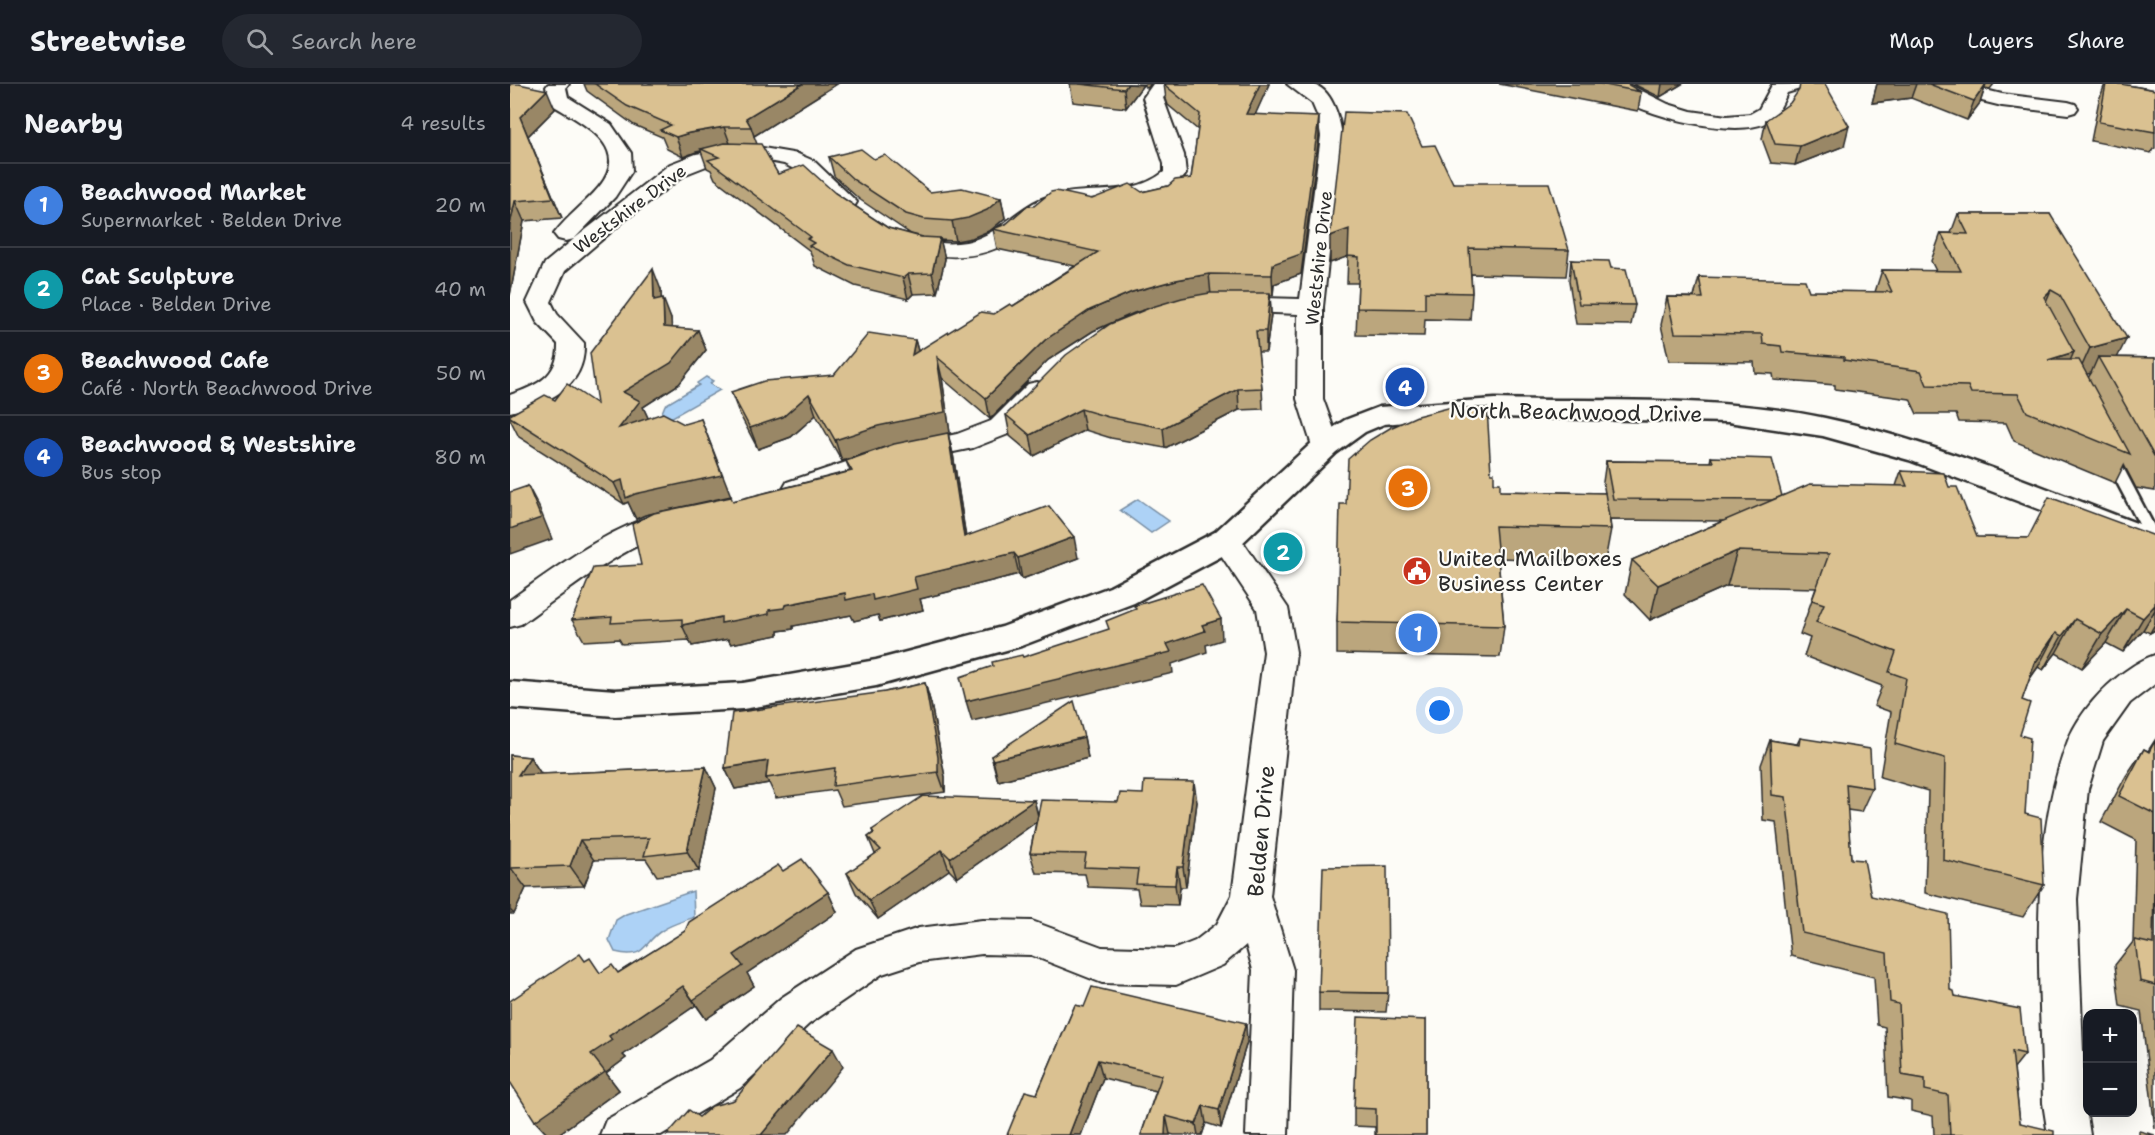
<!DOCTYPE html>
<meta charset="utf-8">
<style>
:root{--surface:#171b24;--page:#242831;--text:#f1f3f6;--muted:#9ea1a6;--line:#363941;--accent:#0b8043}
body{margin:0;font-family:"Shantell Sans",sans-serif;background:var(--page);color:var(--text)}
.controls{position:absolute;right:18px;bottom:18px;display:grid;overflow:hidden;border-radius:12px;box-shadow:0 6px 24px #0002}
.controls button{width:54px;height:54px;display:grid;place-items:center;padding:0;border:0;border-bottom:2px solid var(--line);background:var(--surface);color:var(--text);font:30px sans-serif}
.you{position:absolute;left:930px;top:627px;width:21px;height:21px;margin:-15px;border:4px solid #fff;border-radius:50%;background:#1a73e8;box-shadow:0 0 0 9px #1a73e833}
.badge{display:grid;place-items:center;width:39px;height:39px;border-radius:50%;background:var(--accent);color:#fff;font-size:20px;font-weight:700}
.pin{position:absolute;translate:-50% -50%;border:3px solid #fff;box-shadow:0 2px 6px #0006}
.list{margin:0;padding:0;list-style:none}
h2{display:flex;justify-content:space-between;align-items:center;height:78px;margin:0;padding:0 24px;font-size:26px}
h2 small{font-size:20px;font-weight:400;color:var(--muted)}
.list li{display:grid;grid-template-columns:39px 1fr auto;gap:18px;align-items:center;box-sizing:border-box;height:84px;padding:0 24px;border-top:2px solid var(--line)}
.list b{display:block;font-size:22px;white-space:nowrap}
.list p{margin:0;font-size:20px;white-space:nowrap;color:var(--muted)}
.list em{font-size:20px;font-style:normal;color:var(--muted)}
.icon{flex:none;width:33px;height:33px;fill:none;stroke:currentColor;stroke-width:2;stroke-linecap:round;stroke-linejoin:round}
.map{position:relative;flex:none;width:1645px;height:1051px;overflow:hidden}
header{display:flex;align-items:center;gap:36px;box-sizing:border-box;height:84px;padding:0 30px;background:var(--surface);border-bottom:2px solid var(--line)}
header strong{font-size:28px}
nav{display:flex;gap:33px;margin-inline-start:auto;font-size:21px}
.search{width:420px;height:54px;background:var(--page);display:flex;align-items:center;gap:15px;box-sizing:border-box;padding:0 21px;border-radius:33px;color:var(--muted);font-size:22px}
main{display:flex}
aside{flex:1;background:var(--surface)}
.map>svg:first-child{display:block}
.water{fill:#add2f6;stroke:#798fa5;stroke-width:1.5}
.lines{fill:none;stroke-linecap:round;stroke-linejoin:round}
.lane-casing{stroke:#2b2b2b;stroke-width:5}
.street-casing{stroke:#2b2b2b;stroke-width:4}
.secondary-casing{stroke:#2b2b2b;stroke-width:5}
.lane{fill:#fdfcf7;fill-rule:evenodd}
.street{fill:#fdfcf7;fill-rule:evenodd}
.secondary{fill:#fdfcf7;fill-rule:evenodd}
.wall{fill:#bba67d;stroke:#2b2b2b;stroke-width:1.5;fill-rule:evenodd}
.shaded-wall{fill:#998766;stroke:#2b2b2b;stroke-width:1.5}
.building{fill:#dac191;stroke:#2b2b2b;stroke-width:1.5}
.labels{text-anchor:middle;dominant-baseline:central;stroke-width:4.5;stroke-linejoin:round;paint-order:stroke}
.far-street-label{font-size:18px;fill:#2b2b2b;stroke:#fdfcf7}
.street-label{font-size:22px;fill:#2b2b2b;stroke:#fdfcf7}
.poi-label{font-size:22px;fill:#2b2b2b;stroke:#fdfcf7;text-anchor:start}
</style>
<header>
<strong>Streetwise</strong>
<div class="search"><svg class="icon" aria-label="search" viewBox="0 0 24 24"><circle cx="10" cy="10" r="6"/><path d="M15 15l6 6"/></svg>Search here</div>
<nav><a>Map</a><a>Layers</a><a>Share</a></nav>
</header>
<main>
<aside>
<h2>Nearby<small>4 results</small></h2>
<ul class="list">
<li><span class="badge" style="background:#3f7fe0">1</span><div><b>Beachwood Market</b><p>Supermarket · Belden Drive</p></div><em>20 m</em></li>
<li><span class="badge" style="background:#0f9aa8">2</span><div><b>Cat Sculpture</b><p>Place · Belden Drive</p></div><em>40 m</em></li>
<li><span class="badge" style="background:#e8710a">3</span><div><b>Beachwood Cafe</b><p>Café · North Beachwood Drive</p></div><em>50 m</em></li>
<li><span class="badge" style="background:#1a4fb4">4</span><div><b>Beachwood &amp; Westshire</b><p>Bus stop</p></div><em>80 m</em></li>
</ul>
</aside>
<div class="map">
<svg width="1645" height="1051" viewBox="0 0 1645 1051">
<rect width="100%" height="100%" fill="#fdfcf7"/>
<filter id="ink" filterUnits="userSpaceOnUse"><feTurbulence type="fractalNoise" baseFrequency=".0167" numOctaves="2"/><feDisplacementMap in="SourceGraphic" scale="12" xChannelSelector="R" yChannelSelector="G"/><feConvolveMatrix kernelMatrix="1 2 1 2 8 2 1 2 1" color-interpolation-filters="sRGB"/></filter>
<g filter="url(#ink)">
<g class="water">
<path d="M 196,293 L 203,297 L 200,300 L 210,306 L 159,335 L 151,331 L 155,321 L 189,301 L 187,299 Z"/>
<path d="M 628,415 L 659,437 L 641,449 L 610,426 Z"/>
<path d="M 183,807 L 184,833 C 174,837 162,840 153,846 C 132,858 138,876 105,868 L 99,856 L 106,836 L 116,830 Z"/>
</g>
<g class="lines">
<g class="lane-casing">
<path id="lane" d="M 1600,368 L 1607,372 L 1645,444 L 1645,462 L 1638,457 L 1593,372 Z"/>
</g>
<g class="street-casing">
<g id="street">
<path d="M 38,0 L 59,0 L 56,4 L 58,13 L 101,40 L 121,69 L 122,87 L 105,113 L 64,155 L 160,80 L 186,70 L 221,64 L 253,64 L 288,70 L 304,77 L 347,118 L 344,123 L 336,125 L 328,123 L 288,87 L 274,80 L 253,76 L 221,76 L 199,81 L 176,90 L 115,136 L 55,187 L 41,218 L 47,230 L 74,259 C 76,304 38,319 0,328 L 0,311 C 27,302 49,292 48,260 L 27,238 L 17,218 L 35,179 L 64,155 L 56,157 L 48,155 L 44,150 C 57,132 75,120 89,103 C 123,62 71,39 41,20 L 36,3 Z"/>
<path d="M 643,0 L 669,0 C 665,6 658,8 653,14 L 674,71 L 676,90 C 648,130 592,113 552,123 C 533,128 522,142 506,153 C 469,180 425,175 384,161 L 380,156 L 384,151 C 397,148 406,154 419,157 C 431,160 444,160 456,158 C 489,152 508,121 540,112 C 579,101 620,115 654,88 L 654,80 L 633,14 Z"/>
<path d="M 777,0 C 785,0 794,0 801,0 C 822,3 830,35 832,52 L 813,223 L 813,315 L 830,362 L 826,368 L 816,371 L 806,368 L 802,362 L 787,315 L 788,230 L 718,227 L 709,225 L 706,220 L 709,215 L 718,213 L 790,215 L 811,52 L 808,33 L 802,19 Z"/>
<path d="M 1093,0 L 1118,0 L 1158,20 L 1181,27 L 1217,32 L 1240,30 L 1249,25 L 1262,1 L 1296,0 L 1293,4 L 1277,9 C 1272,20 1267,33 1255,39 C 1223,55 1113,29 1093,0 Z"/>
<path d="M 1416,0 L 1451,0 L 1492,10 L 1558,18 L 1565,20 L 1568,24 L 1565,28 L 1558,30 L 1492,22 L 1419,4 Z"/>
<path d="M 527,298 L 536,300 L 540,306 L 501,349 L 463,364 L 390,379 L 287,415 L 277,412 L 273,405 L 277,398 L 375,365 L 447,350 L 481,337 L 518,300 Z"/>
<path d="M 163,425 L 173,428 L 178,435 L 173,442 C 112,462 63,503 11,540 L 0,543 L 0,516 C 52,479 101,442 163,425 Z"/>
<path d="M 716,446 L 727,449 L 778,524 L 786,568 L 760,812 L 783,886 L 778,1051 L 736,1051 L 743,886 L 736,861 L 713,881 L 666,901 L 592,899 L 521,871 L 472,870 L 409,878 L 372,890 L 299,940 L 230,1004 L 151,1051 L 90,1051 L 96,1036 L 200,976 L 271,914 L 346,865 L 409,844 L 472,836 L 522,837 L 592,863 L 665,865 L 685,857 L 707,840 L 722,811 L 754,568 L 747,525 L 701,456 L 705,449 Z"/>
<path d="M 1645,571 L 1645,600 L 1620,619 L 1593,657 L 1578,705 L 1567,815 L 1575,1019 L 1580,1051 L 1538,1051 L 1533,1019 C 1531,905 1516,762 1559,654 C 1570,629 1592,604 1614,588 C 1624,581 1633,575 1645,571 Z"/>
</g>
</g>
<g class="secondary-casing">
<path id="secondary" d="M 985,315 C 1094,318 1207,311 1315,334 C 1428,358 1537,406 1645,446 L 1645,469 L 1399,376 L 1313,352 L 1218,338 L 985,333 L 916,336 L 874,340 L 855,348 L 826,369 L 727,464 L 624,519 L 511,562 L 366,602 L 233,625 L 105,632 L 0,624 L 0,598 L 105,606 L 233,599 L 366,576 L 492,543 L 600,503 L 705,448 L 806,355 L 835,336 L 869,323 Z"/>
</g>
<use href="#lane" class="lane"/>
<use href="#street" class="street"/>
<use href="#secondary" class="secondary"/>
</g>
<g class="wall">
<path d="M 0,0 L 45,25 L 18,52 L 52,134 L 14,137 L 0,211 Z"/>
<path d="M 74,0 L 327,0 L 244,52 L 247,60 L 268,90 L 325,109 L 378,144 L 411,153 L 413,153 L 401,150 L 349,115 L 324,92 L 319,73 L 364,75 L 420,108 L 491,114 L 495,134 L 481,146 L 462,154 L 446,157 L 430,156 L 435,175 L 427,209 L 403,210 L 398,215 L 345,202 L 305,182 L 300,167 L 205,95 L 201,86 L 197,84 L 191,67 L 186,68 L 173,73 L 157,65 L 152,53 L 124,41 L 77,7 Z"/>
<path d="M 560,0 L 641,0 L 637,4 L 633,1 L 616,24 L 563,18 Z"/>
<path d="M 654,0 L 759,0 L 745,30 L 809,52 L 791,190 L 764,200 L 763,211 L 760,211 L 761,230 L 756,268 L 748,268 L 752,304 L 753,325 L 729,326 L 655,364 L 601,354 L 575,346 L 524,372 L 500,352 L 496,331 L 633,226 L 624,229 L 583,247 L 538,276 L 480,335 L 432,294 L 440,349 L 438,350 L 443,370 L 456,453 L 568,474 L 512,495 L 509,490 L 410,515 L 413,526 L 370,537 L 368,531 L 344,537 L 341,531 L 283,542 L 283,545 L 268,547 L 268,551 L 221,560 L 218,555 L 182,562 L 179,556 L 112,560 L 109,555 L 74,557 L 62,536 L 131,481 L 223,417 L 340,387 L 336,377 L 379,362 L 332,377 L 306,331 L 281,353 L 248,365 L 229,329 L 221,308 L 324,291 L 405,256 L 408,267 L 503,222 L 565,182 L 487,165 L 483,145 L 496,140 L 524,122 L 632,108 L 658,102 L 681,94 L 688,46 L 658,21 L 656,15 Z"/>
<path d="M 989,0 L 1117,0 L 1131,8 L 1128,27 Z"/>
<path d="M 1123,0 L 1172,0 L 1150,13 Z"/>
<path d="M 1367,0 L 1484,0 L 1480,5 L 1475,4 L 1470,19 L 1457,36 L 1401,14 L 1362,19 Z"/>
<path d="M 1595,0 L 1611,0 L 1645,6 L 1645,64 L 1644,65 L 1643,65 L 1641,69 L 1581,57 L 1589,16 Z"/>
<path d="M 1256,36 L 1334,62 L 1285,81 L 1261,79 L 1252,55 Z"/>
<path d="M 912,62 L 943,99 L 1059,166 L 1056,192 L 961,190 L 962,209 L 960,236 L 915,235 L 914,252 L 846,251 L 848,199 L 837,199 L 838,172 L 820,179 Z"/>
<path d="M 1448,130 L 1540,130 L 1607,273 L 1645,274 L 1645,407 L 1626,404 L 1614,381 L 1605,399 L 1504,357 L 1496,339 L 1449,338 L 1446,330 L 1407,330 L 1400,315 L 1325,305 L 1325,301 L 1264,296 L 1263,290 L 1245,289 L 1244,278 L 1159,277 L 1151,241 L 1157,213 L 1184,213 L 1189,193 L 1299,207 L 1365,208 L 1372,186 L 1426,187 L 1421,177 L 1431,149 L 1441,149 ZM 1581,289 L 1578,294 L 1576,290 Z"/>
<path d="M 1061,176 L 1101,184 L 1125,221 L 1121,241 L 1066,240 L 1059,197 Z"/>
<path d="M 151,206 L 151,215 L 161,235 L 161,244 L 188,246 L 196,266 L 169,300 L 133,323 L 138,334 L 221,412 L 135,431 L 126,435 L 118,418 L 114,420 L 9,353 L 0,335 L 0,331 L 45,316 L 87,320 Z"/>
<path d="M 1201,373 L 1272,412 L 1386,402 L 1391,387 L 1439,403 L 1467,453 L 1518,454 L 1645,452 L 1645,546 L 1640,549 L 1633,546 L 1613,568 L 1596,559 L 1572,584 L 1546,569 L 1533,586 L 1528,583 L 1519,596 L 1512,616 L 1510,651 L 1515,730 L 1534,801 L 1513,833 L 1415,809 L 1418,707 L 1370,693 L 1381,628 L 1364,622 L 1372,602 L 1294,572 L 1300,554 L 1290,550 L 1306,504 L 1217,502 L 1140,536 L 1115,510 L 1122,476 L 1213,437 L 1100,436 L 1101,445 L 1095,477 L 988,474 L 994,542 L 990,573 L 827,570 L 827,538 L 836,420 L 981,389 L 984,399 L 990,407 L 1095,409 L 1093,398 L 1096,377 L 1200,378 Z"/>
<path d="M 415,599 L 421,620 L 435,693 L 435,708 L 332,722 L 325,706 L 266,714 L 259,699 L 225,705 L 215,684 L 375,608 Z"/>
<path d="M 574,653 L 578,674 L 488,697 L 481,672 Z"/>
<path d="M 1290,654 L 1362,704 L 1351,728 L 1337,726 L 1341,775 L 1361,812 L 1445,912 L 1515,970 L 1504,984 L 1510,1039 L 1544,1051 L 1424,1051 L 1423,1032 L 1401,1027 L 1401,1017 L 1378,1013 L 1375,943 L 1367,941 L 1364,893 L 1281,872 L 1266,738 L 1253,736 L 1251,681 L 1260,656 L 1287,660 Z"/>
<path d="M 1645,656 L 1645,1045 L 1631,927 L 1610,922 L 1605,881 L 1623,858 L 1626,756 L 1591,738 L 1616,692 L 1634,665 L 1638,667 Z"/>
<path d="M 0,671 L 20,673 L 31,690 L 196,683 L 206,704 L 189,787 L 147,792 L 136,775 L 84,776 L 74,802 L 16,804 L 4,830 L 0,830 Z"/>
<path d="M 524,716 L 528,731 L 608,718 L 687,718 L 676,803 L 670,803 L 668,821 L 630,820 L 627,805 L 578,803 L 575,790 L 526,789 L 520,769 L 526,738 L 447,794 L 439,786 L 368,835 L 346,809 L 337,789 L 365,770 L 358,753 L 363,749 L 362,746 Z"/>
<path d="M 273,787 L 318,808 L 327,828 L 237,889 L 244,902 L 196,935 L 186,921 L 113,971 L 116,974 L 96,989 L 109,1006 L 47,1051 L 38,1051 L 25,1037 L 75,877 L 90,889 L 108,889 Z"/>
<path d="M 809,908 L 878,909 L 876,928 L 809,927 Z"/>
<path d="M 565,921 L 737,958 L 711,1044 L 696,1039 L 692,1051 L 664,1051 L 660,1050 L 660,1051 L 631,1051 L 646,1007 L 593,994 L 571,1051 L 497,1051 L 527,1010 Z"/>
<path d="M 916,936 L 916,1051 L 865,1051 L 865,1043 L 844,1042 L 844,1024 Z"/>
</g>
<g class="shaded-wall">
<path d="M 292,0 L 327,0 L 244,52 L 241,43 L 236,34 Z"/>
<path d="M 618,0 L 633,1 L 616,24 L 614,5 Z"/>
<path d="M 750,0 L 759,0 L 737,49 L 736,30 Z"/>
<path d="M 1152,0 L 1172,0 L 1150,13 Z"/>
<path d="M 1367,0 L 1406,0 L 1401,14 L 1362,19 Z"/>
<path d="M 1476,0 L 1470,19 L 1457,36 L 1464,17 Z"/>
<path d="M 37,6 L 45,25 L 18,52 L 52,134 L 10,33 Z"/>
<path d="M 809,33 L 809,52 L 791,190 L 764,200 L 763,211 L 762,191 L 763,180 Z"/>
<path d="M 1339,42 L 1334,62 L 1285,81 L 1290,62 Z"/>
<path d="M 214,43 L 221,62 L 191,65 L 191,67 L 186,68 L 173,73 L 166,53 L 179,49 Z"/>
<path d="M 491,114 L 495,134 L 481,146 L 462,154 L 446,157 L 442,137 Z"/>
<path d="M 5,117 L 14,137 L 0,211 L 0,141 Z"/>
<path d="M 839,145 L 839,172 L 820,179 L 820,152 Z"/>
<path d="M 430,154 L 435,175 L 427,209 L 422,189 Z"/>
<path d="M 143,185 L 151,206 L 152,236 L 144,216 Z"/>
<path d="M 398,190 L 403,210 L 398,215 L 393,194 Z"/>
<path d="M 699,190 L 701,211 L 668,216 L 624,229 L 583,247 L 538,276 L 480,335 L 476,314 L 535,256 L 580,226 L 622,208 L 666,196 Z"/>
<path d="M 1541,206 L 1529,234 L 1534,213 Z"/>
<path d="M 760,209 L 761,230 L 756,268 L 756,247 Z"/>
<path d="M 153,214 L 161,235 L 163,264 L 154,243 Z"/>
<path d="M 188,246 L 196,266 L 169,300 L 133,323 L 140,338 L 109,344 L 113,308 Z"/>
<path d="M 1617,254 L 1603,282 L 1588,273 L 1581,289 L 1567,293 L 1580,264 Z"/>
<path d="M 405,256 L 411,277 L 402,271 Z"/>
<path d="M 1564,268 L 1551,297 L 1538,276 Z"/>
<path d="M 427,273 L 432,294 L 440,349 L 438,350 L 443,370 L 459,474 L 454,453 L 438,350 L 375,363 L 332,377 L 325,356 Z"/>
<path d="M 728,305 L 729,326 L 655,364 L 653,344 Z"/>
<path d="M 299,310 L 306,331 L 281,353 L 248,365 L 240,344 Z"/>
<path d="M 571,325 L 575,346 L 524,372 L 520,351 Z"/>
<path d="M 191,335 L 221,412 L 135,431 L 126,435 L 118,418 L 114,420 L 104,399 Z"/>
<path d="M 18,402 L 29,423 L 42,455 L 0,470 L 0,445 Z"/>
<path d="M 564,453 L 568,474 L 512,495 L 508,474 Z"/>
<path d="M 1227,467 L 1217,502 L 1140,536 L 1148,501 Z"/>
<path d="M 504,469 L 509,490 L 410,515 L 413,526 L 370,537 L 368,531 L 344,537 L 341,531 L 283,542 L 283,545 L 268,547 L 268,551 L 221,560 L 218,555 L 182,562 L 172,541 L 211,533 L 259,526 L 275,521 L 335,509 Z"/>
<path d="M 1645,521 L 1645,526 L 1633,546 L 1613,568 L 1633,534 Z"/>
<path d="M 1616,525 L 1596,559 L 1572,584 L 1592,550 Z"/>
<path d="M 711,535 L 712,556 L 696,561 L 697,568 L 662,580 L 663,589 L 462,637 L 456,617 L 657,560 L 692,541 Z"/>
<path d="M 1565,535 L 1546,569 L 1533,586 L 1552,552 Z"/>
<path d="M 1645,540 L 1645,546 L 1640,549 Z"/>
<path d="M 1546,549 L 1528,583 L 1506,614 L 1525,579 Z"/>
<path d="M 415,599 L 421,620 L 435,693 L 435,708 L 428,688 Z"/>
<path d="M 574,653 L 578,674 L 488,697 L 483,676 Z"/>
<path d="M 20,673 L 34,694 L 8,691 Z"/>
<path d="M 258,677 L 256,694 L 259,699 L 225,705 L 215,684 Z"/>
<path d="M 196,683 L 206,704 L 189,787 L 177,767 Z"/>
<path d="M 684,698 L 687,718 L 676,803 L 673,783 Z"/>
<path d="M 524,716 L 529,736 L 447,794 L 440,774 Z"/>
<path d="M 70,756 L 84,776 L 74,802 L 60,782 Z"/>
<path d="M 432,766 L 439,786 L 368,835 L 359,816 Z"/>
<path d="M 667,783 L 670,803 L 668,821 L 665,801 Z"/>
<path d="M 1,784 L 16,804 L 4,830 L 0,826 L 0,787 Z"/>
<path d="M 318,808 L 327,828 L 237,889 L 244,902 L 196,935 L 183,916 L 224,871 Z"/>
<path d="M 173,902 L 186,921 L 113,971 L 116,974 L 96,989 L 109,1006 L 47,1051 L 38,1051 L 25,1037 L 81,970 L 99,952 Z"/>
<path d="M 736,939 L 737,958 L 711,1044 L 709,1026 Z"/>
<path d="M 323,965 L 333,983 L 277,1051 L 251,1051 Z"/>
<path d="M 588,976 L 593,994 L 571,1051 L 559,1051 Z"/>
<path d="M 693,1022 L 696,1039 L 692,1051 L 688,1051 L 686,1040 Z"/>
<path d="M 656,1032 L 660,1050 L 660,1051 L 655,1051 Z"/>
</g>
<g class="building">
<path d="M 0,0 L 9,0 L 37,6 L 10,33 L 43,114 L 5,117 L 0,141 Z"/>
<path d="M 85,0 L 292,0 L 236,34 L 241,43 L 214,43 L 179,49 L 166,53 L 150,46 L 161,41 L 117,22 Z"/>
<path d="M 569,0 L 618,0 L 614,5 Z"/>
<path d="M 655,0 L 750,0 L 736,30 L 809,33 L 791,170 L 763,180 L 762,191 L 699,190 L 666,196 L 622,208 L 580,226 L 535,256 L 476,314 L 427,273 L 435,328 L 368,342 L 325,356 L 299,310 L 273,333 L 240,344 L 221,308 L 254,297 L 324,291 L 359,249 L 405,256 L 402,271 L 471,228 L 484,230 L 500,220 L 503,222 L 588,168 L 483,145 L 496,140 L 518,121 L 524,122 L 541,108 L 546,107 L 582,115 L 620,100 L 632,108 L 658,102 L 665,96 L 681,94 L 690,30 L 656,2 Z"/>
<path d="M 1090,0 L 1117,0 L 1131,8 Z"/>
<path d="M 1290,0 L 1315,0 L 1339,42 L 1290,62 L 1265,60 L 1256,36 L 1280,19 L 1289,6 Z"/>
<path d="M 1419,0 L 1476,0 L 1464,17 Z"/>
<path d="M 1596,0 L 1611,0 L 1645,6 L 1645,48 L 1589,38 Z"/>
<path d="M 834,28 L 897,30 L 912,62 L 925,61 L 943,99 L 1039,99 L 1059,166 L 959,164 L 962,209 L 915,208 L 915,225 L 847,224 L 849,173 L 838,172 L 839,145 L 820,152 Z"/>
<path d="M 215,59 L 251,60 L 268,90 L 294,81 L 325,109 L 378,144 L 411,153 L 430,154 L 422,189 L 398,190 L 393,194 L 339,181 L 299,162 L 304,159 L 297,155 L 301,153 L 198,76 L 209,73 L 191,65 Z"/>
<path d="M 351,65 L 364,75 L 375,71 L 420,108 L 452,104 L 491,114 L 477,126 L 458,134 L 442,137 L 414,135 L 396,130 L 344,96 L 319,73 Z"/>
<path d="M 1448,130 L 1540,130 L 1617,254 L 1580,264 L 1550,211 L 1541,206 L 1534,213 L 1564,268 L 1538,276 L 1569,276 L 1620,370 L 1517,328 L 1508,310 L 1461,309 L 1458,302 L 1417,301 L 1411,287 L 1334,276 L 1334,273 L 1272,268 L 1271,262 L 1253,260 L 1252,250 L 1165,249 L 1157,213 L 1193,214 L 1189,193 L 1295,196 L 1299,207 L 1382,208 L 1372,186 L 1451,187 L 1431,149 L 1458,150 Z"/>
<path d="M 1061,176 L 1099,177 L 1101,184 L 1116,185 L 1125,221 L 1069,220 Z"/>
<path d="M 143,185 L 144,216 L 153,214 L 154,243 L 188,246 L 161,279 L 113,308 L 130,317 L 109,344 L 153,329 L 174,340 L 191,335 L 212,391 L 125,410 L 116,414 L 112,396 L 104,399 L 0,333 L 0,331 L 35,311 L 45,316 L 57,300 L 87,320 L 80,269 Z"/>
<path d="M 700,209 L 760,209 L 756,247 L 746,247 L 752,304 L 728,305 L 653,344 L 598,333 L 571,325 L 520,351 L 496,331 L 556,271 L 600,240 L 642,223 L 672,214 Z"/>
<path d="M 1588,273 L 1645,274 L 1645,372 L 1644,372 Z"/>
<path d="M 938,324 L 977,324 L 981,389 L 984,389 L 984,399 L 990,399 L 990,407 L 1095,409 L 1101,445 L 985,442 L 994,542 L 827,538 L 830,420 L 836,420 L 838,375 L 860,356 L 880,344 L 907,332 Z"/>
<path d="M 438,349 L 454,453 L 539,422 L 564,453 L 508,474 L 504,469 L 404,493 L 407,505 L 363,516 L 362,510 L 336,516 L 335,509 L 275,521 L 274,524 L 259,526 L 259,530 L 211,539 L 211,533 L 172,541 L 172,535 L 101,539 L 102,533 L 62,536 L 83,484 L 131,481 L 122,440 L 144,429 L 221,413 L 223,417 L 342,387 L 336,377 L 384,360 Z"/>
<path d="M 1201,373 L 1262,375 L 1272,412 L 1262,416 L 1103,415 L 1096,377 L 1203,378 Z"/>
<path d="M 1391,387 L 1434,389 L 1439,403 L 1447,403 L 1467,453 L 1518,454 L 1539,413 L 1645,452 L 1645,521 L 1633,534 L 1616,525 L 1592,550 L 1565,535 L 1552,552 L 1546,549 L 1525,579 L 1512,616 L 1520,619 L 1510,651 L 1520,654 L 1515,730 L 1531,734 L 1534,801 L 1433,776 L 1435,674 L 1385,660 L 1396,594 L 1379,588 L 1386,568 L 1306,538 L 1314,520 L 1302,516 L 1319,470 L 1227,467 L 1148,501 L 1122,476 L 1300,400 L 1397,402 Z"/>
<path d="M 18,402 L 31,434 L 0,445 L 0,408 Z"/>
<path d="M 692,501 L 711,535 L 692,541 L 695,547 L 657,560 L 661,568 L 456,617 L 450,593 L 483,582 L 482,578 L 512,571 L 513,573 L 599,545 L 596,537 L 626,525 L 624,522 Z"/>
<path d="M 415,599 L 428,673 L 428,688 L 323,702 L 325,684 L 256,694 L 258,677 L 215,684 L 222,629 L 375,608 Z"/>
<path d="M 564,617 L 574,653 L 483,676 L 481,672 Z"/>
<path d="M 1290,654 L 1360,665 L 1362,704 L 1336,700 L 1341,775 L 1354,776 L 1361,812 L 1438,830 L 1440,906 L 1444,907 L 1445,912 L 1510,925 L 1515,970 L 1502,967 L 1510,1039 L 1544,1047 L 1544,1051 L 1440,1051 L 1438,1011 L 1415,1006 L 1415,995 L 1392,991 L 1389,920 L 1380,918 L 1377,869 L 1292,849 L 1276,713 L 1262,711 L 1260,656 L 1289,661 Z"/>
<path d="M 1645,657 L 1645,901 L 1630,897 L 1625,856 L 1643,860 L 1645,730 L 1609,712 L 1634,665 L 1639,668 Z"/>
<path d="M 0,671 L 20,673 L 8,691 L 196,683 L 177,767 L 134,772 L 139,754 L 70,756 L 60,782 L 1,784 L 0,787 Z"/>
<path d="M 634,697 L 684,698 L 673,783 L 667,783 L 665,801 L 626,800 L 628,785 L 574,783 L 576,770 L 520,769 L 531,716 L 608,718 L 610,709 L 633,710 Z"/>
<path d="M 413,712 L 524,716 L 440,774 L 432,766 L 359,816 L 337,789 L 371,766 L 358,753 L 364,749 L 362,746 Z"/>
<path d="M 292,775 L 318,808 L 224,871 L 233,882 L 183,916 L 173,902 L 99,952 L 102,956 L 81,970 L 95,988 L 25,1037 L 0,998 L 0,917 L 70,870 L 75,877 L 80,874 L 90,889 L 102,881 L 108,889 L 175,847 L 179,838 L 268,781 L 273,787 Z"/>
<path d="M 877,782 L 878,909 L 809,908 L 813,783 Z"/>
<path d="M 582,903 L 736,939 L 709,1026 L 693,1022 L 686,1040 L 656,1032 L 655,1051 L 631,1051 L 652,991 L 588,976 L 559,1051 L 497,1051 L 515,1007 L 527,1010 L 565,921 L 574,923 Z"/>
<path d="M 848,933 L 916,936 L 916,1051 L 866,1051 L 866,1025 L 844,1024 Z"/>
<path d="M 287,944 L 323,965 L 251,1051 L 157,1051 L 179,1026 L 189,1033 L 202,1022 L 224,1016 Z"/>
<path d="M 1629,1047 L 1645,1051 L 1629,1051 Z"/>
</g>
</g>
<defs>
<g id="civic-disc" transform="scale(1.5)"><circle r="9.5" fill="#c8321e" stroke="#fdfcf7"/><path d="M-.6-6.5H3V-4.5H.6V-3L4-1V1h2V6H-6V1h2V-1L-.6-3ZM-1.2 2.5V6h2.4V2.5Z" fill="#fff"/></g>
</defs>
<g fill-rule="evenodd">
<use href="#civic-disc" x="907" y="487"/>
</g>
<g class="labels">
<g class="far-street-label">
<text transform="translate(120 125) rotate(-37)">Westshire Drive</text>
<text transform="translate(809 174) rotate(-84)">Westshire Drive</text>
</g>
<g class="street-label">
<text transform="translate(1066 328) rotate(1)">North Beachwood Drive</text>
<text transform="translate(751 747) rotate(-85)">Belden Drive</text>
</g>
<g class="poi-label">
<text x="928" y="474">United Mailboxes<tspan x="928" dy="25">Business Center</tspan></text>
</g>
</g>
</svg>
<div class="controls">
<button>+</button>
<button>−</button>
</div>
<div class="you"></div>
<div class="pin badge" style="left:908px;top:549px;background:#3f7fe0">1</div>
<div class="pin badge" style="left:773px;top:468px;background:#0f9aa8">2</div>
<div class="pin badge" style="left:898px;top:404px;background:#e8710a">3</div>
<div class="pin badge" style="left:895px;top:303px;background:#1a4fb4">4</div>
</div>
</main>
